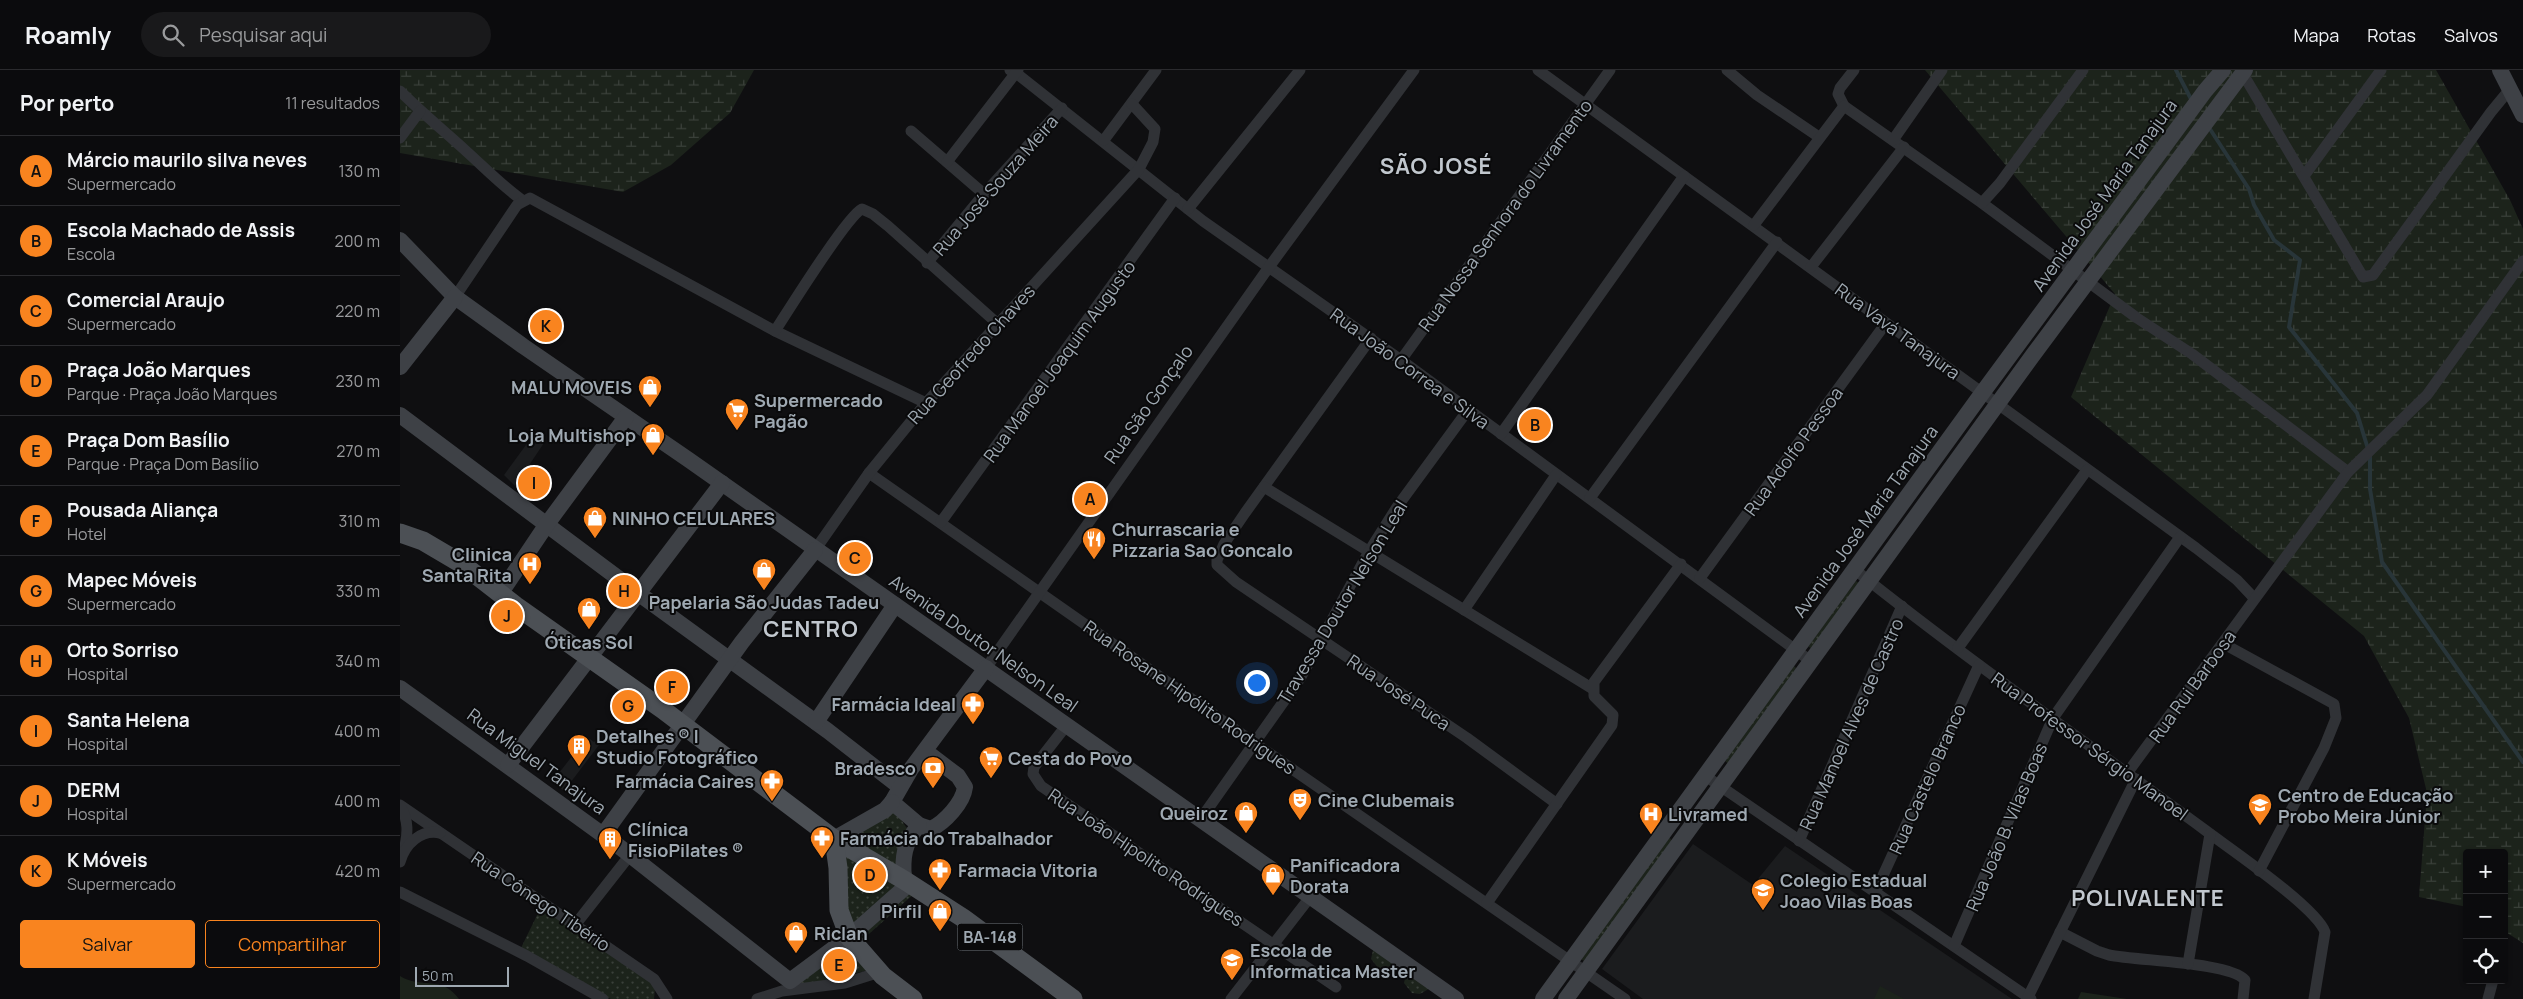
<!DOCTYPE html>
<html lang="pt">
<meta charset="utf-8">
<style>
:root{--surface:#0b0b0d;--page:#19191b;--text:#f1f3f6;--muted:#9a9b9d;--line:#2b2b2e;--accent:#f9841f}
body{margin:0;font-family:Manrope,sans-serif;background:var(--page);color:var(--text)}
.controls{position:absolute;right:15px;bottom:15px;display:grid;overflow:hidden;border-radius:5px;box-shadow:0 1px 4px #0004}
.controls button{width:45px;height:45px;display:grid;place-items:center;padding:0;border:0;border-bottom:1px solid var(--line);background:var(--surface);color:var(--text);font:25px sans-serif}
.scale{position:absolute;left:15px;bottom:12px;width:94px;box-sizing:border-box;padding-left:5px;border:2px solid #9fa9b2;border-top:0;font-size:14px;line-height:18px;white-space:nowrap;color:#9fa9b2;-webkit-text-stroke:4px #0a0a0b;paint-order:stroke}
.you{position:absolute;left:856px;top:612px;width:18px;height:18px;margin:-12px;border:4px solid #fff;border-radius:50%;background:#1a73e8;box-shadow:0 0 0 8px #1a73e833}
.badge{display:grid;place-items:center;width:32px;height:32px;border-radius:50%;background:var(--accent);color:#111;font-size:16px;font-weight:700}
.pin{position:absolute;translate:-50% -50%;border:2px solid #fff;box-shadow:0 1px 5px #0006}
.list{margin:0;padding:0;list-style:none}
h2{display:flex;justify-content:space-between;align-items:center;height:65px;margin:0;padding:0 20px;font-size:21px}
h2 small{font-size:16px;font-weight:400;color:var(--muted)}
.list li{display:grid;grid-template-columns:32px 1fr auto;gap:15px;align-items:center;box-sizing:border-box;height:70px;padding:0 20px;border-top:1px solid var(--line)}
.list b{display:block;font-size:19px;white-space:nowrap}
.list p{margin:0;font-size:16px;white-space:nowrap;color:var(--muted)}
.list em{font-size:16px;font-style:normal;color:var(--muted)}
.actions{display:flex;gap:10px;padding:15px 20px}
.actions a{flex:1;padding:11px 0;border:1px solid var(--accent);border-radius:5px;text-align:center;font-size:18px;color:var(--accent)}
.actions .main{background:var(--accent);color:#111}
.icon{flex:none;width:28px;height:28px;fill:none;stroke:currentColor;stroke-width:2;stroke-linecap:round;stroke-linejoin:round}
.map{position:relative;flex:none;width:2123px;height:929px;overflow:hidden}
header{display:flex;align-items:center;gap:30px;box-sizing:border-box;height:70px;padding:0 25px;background:var(--surface);border-bottom:1px solid var(--line)}
header strong{font-size:24px}
nav{display:flex;gap:28px;margin-inline-start:auto;font-size:18px}
.search{width:350px;height:45px;background:var(--page);display:flex;align-items:center;gap:12px;box-sizing:border-box;padding:0 18px;border-radius:28px;color:var(--muted);font-size:19px}
main{display:flex}
aside{flex:1;background:var(--surface)}
.map>svg:first-child{display:block}
.built{fill:#1b1c1e}
.green{fill:#1c231b}
.wetland{fill:url(#wetland-marsh)}
.park{fill:url(#park-dots)}
.lines{fill:none;stroke-linecap:round;stroke-linejoin:round}
.stream{stroke:#283539;stroke-width:4}
.street{stroke:#303236;stroke-width:11}
.secondary{stroke:#3e4146;stroke-width:16}
.primary{stroke:#4c5055;stroke-width:19}
.labels{text-anchor:middle;dominant-baseline:central;stroke-width:4;stroke-linejoin:round;paint-order:stroke}
.shield{fill:#0a0a0b;stroke:#727980;stroke-width:1}
.shield-label{font-size:16px;font-weight:bold;fill:#9fa9b2}
.street-label{font-size:18px;fill:#9fa9b2;stroke:#0a0a0b}
.poi-label{font-size:18px;font-weight:bold;fill:#9fa9b2;stroke:#0a0a0b;text-anchor:start}
.district-label{font-size:22px;font-weight:bold;letter-spacing:1px;fill:#c1c7ce;stroke:#0a0a0b}
</style>
<header>
<strong>Roamly</strong>
<div class="search"><svg class="icon" aria-label="search" viewBox="0 0 24 24"><circle cx="10" cy="10" r="6"/><path d="M15 15l6 6"/></svg>Pesquisar aqui</div>
<nav><a>Mapa</a><a>Rotas</a><a>Salvos</a></nav>
</header>
<main>
<aside>
<h2>Por perto<small>11 resultados</small></h2>
<ul class="list">
<li><span class="badge">A</span><div><b>Márcio maurilo silva neves</b><p>Supermercado</p></div><em>130 m</em></li>
<li><span class="badge">B</span><div><b>Escola Machado de Assis</b><p>Escola</p></div><em>200 m</em></li>
<li><span class="badge">C</span><div><b>Comercial Araujo</b><p>Supermercado</p></div><em>220 m</em></li>
<li><span class="badge">D</span><div><b>Praça João Marques</b><p>Parque · Praça João Marques</p></div><em>230 m</em></li>
<li><span class="badge">E</span><div><b>Praça Dom Basílio</b><p>Parque · Praça Dom Basílio</p></div><em>270 m</em></li>
<li><span class="badge">F</span><div><b>Pousada Aliança</b><p>Hotel</p></div><em>310 m</em></li>
<li><span class="badge">G</span><div><b>Mapec Móveis</b><p>Supermercado</p></div><em>330 m</em></li>
<li><span class="badge">H</span><div><b>Orto Sorriso</b><p>Hospital</p></div><em>340 m</em></li>
<li><span class="badge">I</span><div><b>Santa Helena</b><p>Hospital</p></div><em>400 m</em></li>
<li><span class="badge">J</span><div><b>DERM</b><p>Hospital</p></div><em>400 m</em></li>
<li><span class="badge">K</span><div><b>K Móveis</b><p>Supermercado</p></div><em>420 m</em></li>
</ul>
<div class="actions"><a class="main">Salvar</a><a>Compartilhar</a></div>
</aside>
<div class="map">
<svg width="2123" height="929" viewBox="0 0 2123 929">
<defs>
<pattern id="wetland-marsh" width="20" height="14" patternUnits="userSpaceOnUse" patternTransform="scale(1.25)"><rect width="20" height="14" fill="#1c231b"/><path d="M1 5h8M5 5V1M11 12h8M15 12V8" fill="none" stroke="#3a403a"/></pattern>
<pattern id="park-dots" width="8" height="8" patternUnits="userSpaceOnUse" patternTransform="scale(1.25)"><rect width="8" height="8" fill="#1c231b"/><path d="M2 2h.1M6 6h.1" fill="none" stroke="#3a403a" stroke-width="1.8" stroke-linecap="round"/></pattern>
</defs>
<rect width="100%" height="100%" fill="#0f0f11"/>
<g class="built">
<path d="M 134,364 L 144,373 L 115,416 L 104,405 Z"/>
<path d="M 187,667 L 194,672 L 198,668 L 202,671 L 164,721 L 152,712 Z"/>
<path d="M 1293,774 L 1353,815 L 1385,776 L 1612,929 L 1243,929 L 1202,899 Z"/>
</g>
<g class="green">
<path d="M 0,906 C 21,919 42,905 59,929 L 0,929 Z"/>
<path d="M 1480,916 L 1504,929 L 1474,929 Z"/>
<path d="M 1681,922 L 1727,929 L 1678,929 Z"/>
</g>
<g class="wetland">
<path d="M 0,0 L 354,0 L 330,43 L 271,95 L 223,122 L 0,83 Z"/>
<path d="M 1525,0 L 2036,0 L 2110,130 L 2123,159 L 2123,873 L 2104,861 L 2104,783 L 2067,783 L 2067,837 L 2019,827 L 2027,723 L 2009,648 L 1964,566 L 1671,327 L 1715,224 Z"/>
</g>
<g class="park">
<path d="M 1456,511 L 1462,516 L 1414,581 L 1408,576 Z"/>
<path d="M 1393,595 L 1400,602 L 1331,696 L 1325,691 Z"/>
<path d="M 492,736 L 508,760 L 505,765 L 515,823 L 461,871 L 436,851 L 451,755 Z"/>
<path d="M 1269,767 L 1273,772 L 1187,893 L 1181,889 Z"/>
<path d="M 143,833 L 250,906 L 255,919 L 254,929 L 211,929 L 119,882 Z"/>
<path d="M 451,876 L 468,900 L 399,918 L 405,900 Z"/>
<path d="M 974,876 L 999,894 L 987,900 L 979,899 L 971,889 Z"/>
<path d="M 1007,900 L 1032,917 L 1020,924 L 1012,923 L 1004,913 Z"/>
</g>
<g class="lines">
<g class="stream">
<path d="M 1776,0 L 1792,31"/>
<path d="M 1808,56 L 1849,119 L 1854,135 L 1874,170 L 1900,190 L 1889,257 L 1957,343 L 1968,379"/>
<path d="M 1970,385 L 1970,419 L 1982,492 L 2123,692"/>
</g>
<g class="street">
<path d="M 610,0 L 616,3 L 803,151 L 1001,290 L 1412,592"/>
<path d="M 1138,0 L 1796,478 L 1837,510 L 1854,528"/>
<path d="M 1327,0 L 1357,25 L 1419,67"/>
<path d="M 1454,0 L 1440,18 L 1438,24 L 1444,36 L 1582,133 L 1737,248 L 1792,284 L 1948,402"/>
<path d="M 1843,4 L 1963,207 L 1973,205 L 2091,42 L 2110,19"/>
<path d="M 0,21 C 21,42 44,61 66,81 C 85,98 101,115 122,130"/>
<path d="M 511,61 L 584,124"/>
<path d="M 0,68 L 20,41"/>
<path d="M 704,70 L 756,0"/>
<path d="M 1493,70 L 1542,0"/>
<path d="M 547,92 L 618,0"/>
<path d="M 1904,106 L 1981,0"/>
<path d="M 1582,133 L 1600,113 L 1683,0"/>
<path d="M 788,139 L 900,0"/>
<path d="M 1354,155 L 1444,36"/>
<path d="M 527,193 L 584,124 L 662,38"/>
<path d="M 1411,197 L 1504,77"/>
<path d="M 55,227 L 117,135 L 130,128 L 375,261 L 526,333"/>
<path d="M 375,261 C 388,241 447,146 462,139 L 473,144 L 488,156 L 598,254"/>
<path d="M 971,268 L 845,443 L 824,474 L 817,490 L 817,495 L 836,512 L 1067,668 L 1157,734"/>
<path d="M 1001,290 L 1210,0"/>
<path d="M 1101,364 L 1284,106"/>
<path d="M 469,403 L 853,672 L 1225,929"/>
<path d="M 864,417 L 1193,619"/>
<path d="M 1190,428 L 1377,172"/>
<path d="M 541,452 L 775,128"/>
<path d="M 415,480 L 469,403 L 526,333 L 739,99 L 753,72 L 755,59 L 732,34"/>
<path d="M 1454,499 C 1568,590 1688,674 1805,760 C 1830,779 1916,837 1925,862 L 1914,929"/>
<path d="M 1300,508 L 1486,253"/>
<path d="M 1064,540 L 1156,405"/>
<path d="M 1824,574 L 1934,634 L 1936,648 L 1924,678 L 1859,801"/>
<path d="M 1558,578 L 1687,400"/>
<path d="M 586,598 L 869,197 L 1014,0"/>
<path d="M 666,656 L 634,697 L 633,704 L 641,716 L 936,917"/>
<path d="M 1728,702 L 1948,402 L 2027,325 L 2123,191"/>
<path d="M 1304,705 L 1631,929"/>
<path d="M 0,735 L 254,909 L 267,929"/>
<path d="M 0,736 C 9,750 8,764 4,780"/>
<path d="M 800,750 L 901,607 L 968,483 L 997,437 L 1068,340"/>
<path d="M 1399,771 L 1502,536"/>
<path d="M 0,792 C 5,774 21,759 40,763"/>
<path d="M 0,822 L 127,886 L 203,929"/>
<path d="M 1475,823 L 1579,595"/>
<path d="M 1087,833 L 1212,655 L 1213,645 L 1194,626 L 1194,612 L 1281,494"/>
<path d="M 175,855 L 230,785"/>
<path d="M 1660,862 L 1697,881 L 1709,885 C 1737,891 1830,892 1845,910 L 1843,929"/>
<path d="M 1554,876 L 1653,648 L 1780,467"/>
<path d="M 1788,894 L 1810,764"/>
<path d="M 1628,927 L 1736,709"/>
<path d="M 357,929 L 382,921 L 445,913 L 480,902"/>
<path d="M 831,929 L 911,826"/>
<path d="M 2088,929 L 2093,910"/>
</g>
<g class="secondary">
<path d="M 2100,0 L 2123,45"/>
<path d="M 0,170 L 55,227 L 123,276 L 289,390 L 1056,929"/>
<path d="M 0,297 L 55,227"/>
<path d="M 0,345 L 238,523 L 428,661 L 500,717"/>
<path d="M 100,524 L 147,454 L 226,347"/>
<path d="M 0,618 L 221,778 L 390,911 L 449,867 L 510,813"/>
<path d="M 416,652 L 495,535"/>
<path d="M 525,681 L 558,706 L 565,717 C 563,733 545,752 531,759 L 519,755 L 492,732 L 511,699 L 586,598"/>
<path d="M 108,695 L 322,413"/>
<path d="M 203,765 L 342,572 L 415,480"/>
<path d="M 434,769 L 485,740 L 492,732"/>
<path d="M 504,810 C 502,787 504,773 519,755"/>
<path d="M 1143,929 L 1583,322 L 1805,21 L 1823,0"/>
<path d="M 1166,929 L 1633,285 L 1845,0"/>
</g>
<g class="primary">
<path d="M 0,463 L 23,471 L 62,494 L 116,536 L 262,639 L 434,769 L 504,810 L 563,848 L 673,929"/>
<path d="M 434,769 L 438,798 L 439,840 L 449,867 L 483,906 L 513,929"/>
</g>
</g>
<defs>
<g id="shop-pin" transform="scale(1.25)"><path d="M0 17L-7.5 6A9.5 9.5 0 1 1 7.5 6Z" fill="#f9841f" stroke="#0a0a0b"/><path d="M-5-2.5h2.3a2.7 3.5 0 0 1 5.4 0H5L5.5 6h-11ZM-1.5-2.5h3a1.5 2.3 0 0 0-3 0Z" fill="#fff"/></g>
<g id="supermarket-pin" transform="scale(1.25)"><path d="M0 17L-7.5 6A9.5 9.5 0 1 1 7.5 6Z" fill="#f9841f" stroke="#0a0a0b"/><path d="M-6-5.5h2.5l.6 2H6L4.5 2H-2.5L-4.4-4H-6ZM-1.5 3.2a1.3 1.3 0 1 0 .1 0ZM3 3.2a1.3 1.3 0 1 0 .1 0Z" fill="#fff"/></g>
<g id="restaurant-pin" transform="scale(1.25)"><path d="M0 17L-7.5 6A9.5 9.5 0 1 1 7.5 6Z" fill="#f9841f" stroke="#0a0a0b"/><path d="M-5-6h1v4h1v-4h1v4h1v-4h1v5L-1.5 .5V6h-2V.5L-5-1ZM5-6V6H3V1.5H1.5Q1.5-4 5-6Z" fill="#fff"/></g>
<g id="hospital-pin" transform="scale(1.25)"><path d="M0 17L-7.5 6A9.5 9.5 0 1 1 7.5 6Z" fill="#f9841f" stroke="#0a0a0b"/><path d="M-5-5h3v3.5h4V-5h3V5h-3V1.5h-4V5h-3Z" fill="#fff"/></g>
<g id="pharmacy-pin" transform="scale(1.25)"><path d="M0 17L-7.5 6A9.5 9.5 0 1 1 7.5 6Z" fill="#f9841f" stroke="#0a0a0b"/><path d="M-2-6h4v4h4v4h-4v4h-4v-4h-4v-4h4Z" fill="#fff"/></g>
<g id="building-pin" transform="scale(1.25)"><path d="M0 17L-7.5 6A9.5 9.5 0 1 1 7.5 6Z" fill="#f9841f" stroke="#0a0a0b"/><path d="M-4-6H4V6H1V3H-1V6H-4ZM-2.5-4.3h1.7v1.8h-1.7ZM.8-4.3h1.7v1.8H.8ZM-2.5-1h1.7V.8h-1.7ZM.8-1h1.7V.8H.8Z" fill="#fff"/></g>
<g id="bank-pin" transform="scale(1.25)"><path d="M0 17L-7.5 6A9.5 9.5 0 1 1 7.5 6Z" fill="#f9841f" stroke="#0a0a0b"/><path d="M-6-4H6V4H-6ZM0-2.3a2.3 2.3 0 1 0 0 4.6a2.3 2.3 0 1 0 0-4.6Z" fill="#fff"/></g>
<g id="theatre-pin" transform="scale(1.25)"><path d="M0 17L-7.5 6A9.5 9.5 0 1 1 7.5 6Z" fill="#f9841f" stroke="#0a0a0b"/><path d="M-5-5.5Q0-4 5-5.5V0Q5 5 0 6Q-5 5-5 0ZM-3.3-2.5H-1v1.5H-3.3ZM1-2.5H3.3v1.5H1ZM-2.8 1Q0 5.5 2.8 1Z" fill="#fff"/></g>
<g id="school-pin" transform="scale(1.25)"><path d="M0 17L-7.5 6A9.5 9.5 0 1 1 7.5 6Z" fill="#f9841f" stroke="#0a0a0b"/><path d="M0-5L7-2L0 1L-7-2ZM-4 1L0 2.5L4 1V4Q0 6-4 4Z" fill="#fff"/></g>
</defs>
<g fill-rule="evenodd">
<use href="#shop-pin" x="250" y="317"/>
<use href="#supermarket-pin" x="337" y="340"/>
<use href="#shop-pin" x="253" y="365"/>
<use href="#shop-pin" x="195" y="448"/>
<use href="#restaurant-pin" x="694" y="469"/>
<use href="#hospital-pin" x="130" y="494"/>
<use href="#shop-pin" x="364" y="500"/>
<use href="#shop-pin" x="189" y="539"/>
<use href="#pharmacy-pin" x="573" y="634"/>
<use href="#building-pin" x="179" y="676"/>
<use href="#supermarket-pin" x="591" y="688"/>
<use href="#bank-pin" x="533" y="698"/>
<use href="#pharmacy-pin" x="372" y="711"/>
<use href="#theatre-pin" x="900" y="730"/>
<use href="#school-pin" x="1860" y="735"/>
<use href="#shop-pin" x="846" y="743"/>
<use href="#hospital-pin" x="1251" y="744"/>
<use href="#pharmacy-pin" x="422" y="768"/>
<use href="#building-pin" x="210" y="769"/>
<use href="#pharmacy-pin" x="540" y="800"/>
<use href="#shop-pin" x="873" y="805"/>
<use href="#school-pin" x="1363" y="820"/>
<use href="#shop-pin" x="540" y="841"/>
<use href="#shop-pin" x="396" y="863"/>
<use href="#school-pin" x="832" y="890"/>
</g>
<g class="labels">
<rect class="shield" x="557.5" y="853.5" width="65" height="27" rx="4"/>
<g class="shield-label">
<text x="590" y="867">BA-148</text>
</g>
<g class="street-label">
<text transform="translate(595 115) rotate(-49)">Rua José Souza Meira</text>
<text transform="translate(1704 125) rotate(-54)">Avenida José Maria Tanajura</text>
<text transform="translate(1105 145) rotate(-54)">Rua Nossa Senhora do Livramento</text>
<text transform="translate(1498 261) rotate(36)">Rua Vavá Tanajura</text>
<text transform="translate(571 284) rotate(-48)">Rua Geofredo Chaves</text>
<text transform="translate(659 291) rotate(-54)">Rua Manoel Joaquim Augusto</text>
<text transform="translate(1010 298) rotate(36)">Rua João Correa e Silva</text>
<text transform="translate(748 334) rotate(-55)">Rua São Gonçalo</text>
<text transform="translate(1393 381) rotate(-54)">Rua Adolfo Pessoa</text>
<text transform="translate(1465 451) rotate(-54)">Avenida José Maria Tanajura</text>
<text transform="translate(942 532) rotate(-59)">Travessa Doutor Nelson Leal</text>
<text transform="translate(584 573) rotate(35)">Avenida Doutor Nelson Leal</text>
<text transform="translate(1792 616) rotate(-54)">Rua Rui Barbosa</text>
<text transform="translate(999 622) rotate(34)">Rua José Puca</text>
<text transform="translate(790 627) rotate(35)">Rua Rosane Hipólito Rodrigues</text>
<text transform="translate(1451 654) rotate(-66)">Rua Manoel Alves de Castro</text>
<text transform="translate(1690 676) rotate(36)">Rua Professor Sérgio Manoel</text>
<text transform="translate(137 691) rotate(36)">Rua Miguel Tanajura</text>
<text transform="translate(1527 709) rotate(-66)">Rua Castelo Branco</text>
<text transform="translate(1606 757) rotate(-67)">Rua João B. Vilas Boas</text>
<text transform="translate(746 787) rotate(34)">Rua João Hipolito Rodrigues</text>
<text transform="translate(141 831) rotate(34)">Rua Cônego Tibério</text>
</g>
<g class="poi-label">
<text x="232" y="317" text-anchor="end">MALU MOVEIS</text>
<text x="354" y="330">Supermercado<tspan x="354" dy="21">Pagão</tspan></text>
<text x="236" y="365" text-anchor="end">Loja Multishop</text>
<text x="212" y="448">NINHO CELULARES</text>
<text x="712" y="459">Churrascaria e<tspan x="712" dy="21">Pizzaria Sao Goncalo</tspan></text>
<text x="112" y="484" text-anchor="end">Clinica<tspan x="112" dy="21">Santa Rita</tspan></text>
<text x="364" y="532" text-anchor="middle">Papelaria São Judas Tadeu</text>
<text x="189" y="572" text-anchor="middle">Óticas Sol</text>
<text x="556" y="634" text-anchor="end">Farmácia Ideal</text>
<text x="196" y="666">Detalhes ® |<tspan x="196" dy="21">Studio Fotográfico</tspan></text>
<text x="608" y="688">Cesta do Povo</text>
<text x="516" y="698" text-anchor="end">Bradesco</text>
<text x="354" y="711" text-anchor="end">Farmácia Caires</text>
<text x="1878" y="725">Centro de Educação<tspan x="1878" dy="21">Probo Meira Júnior</tspan></text>
<text x="918" y="730">Cine Clubemais</text>
<text x="828" y="743" text-anchor="end">Queiroz</text>
<text x="1268" y="744">Livramed</text>
<text x="228" y="759">Clínica<tspan x="228" dy="21">FisioPilates ®</tspan></text>
<text x="440" y="768">Farmácia do Trabalhador</text>
<text x="890" y="795">Panificadora<tspan x="890" dy="21">Dorata</tspan></text>
<text x="558" y="800">Farmacia Vitoria</text>
<text x="1380" y="810">Colegio Estadual<tspan x="1380" dy="21">Joao Vilas Boas</tspan></text>
<text x="522" y="841" text-anchor="end">Pirfil</text>
<text x="414" y="863">Riclan</text>
<text x="850" y="880">Escola de<tspan x="850" dy="21">Informatica Master</tspan></text>
</g>
<g class="district-label">
<text x="1036" y="96">SÃO JOSÉ</text>
<text x="411" y="559">CENTRO</text>
<text x="1748" y="828">POLIVALENTE</text>
</g>
</g>
</svg>
<div class="controls">
<button>+</button>
<button>−</button>
<button><svg class="icon" aria-label="locate" viewBox="0 0 24 24"><circle cx="12" cy="12" r="6"/><path d="M12 2v4M12 18v4M2 12h4M18 12h4"/></svg></button>
</div>
<div class="scale">50 m</div>
<div class="you"></div>
<div class="pin badge" style="left:690px;top:429px">A</div>
<div class="pin badge" style="left:1135px;top:355px">B</div>
<div class="pin badge" style="left:455px;top:488px">C</div>
<div class="pin badge" style="left:470px;top:805px">D</div>
<div class="pin badge" style="left:439px;top:895px">E</div>
<div class="pin badge" style="left:272px;top:617px">F</div>
<div class="pin badge" style="left:228px;top:636px">G</div>
<div class="pin badge" style="left:224px;top:521px">H</div>
<div class="pin badge" style="left:134px;top:413px">I</div>
<div class="pin badge" style="left:107px;top:546px">J</div>
<div class="pin badge" style="left:146px;top:256px">K</div>
</div>
</main>
